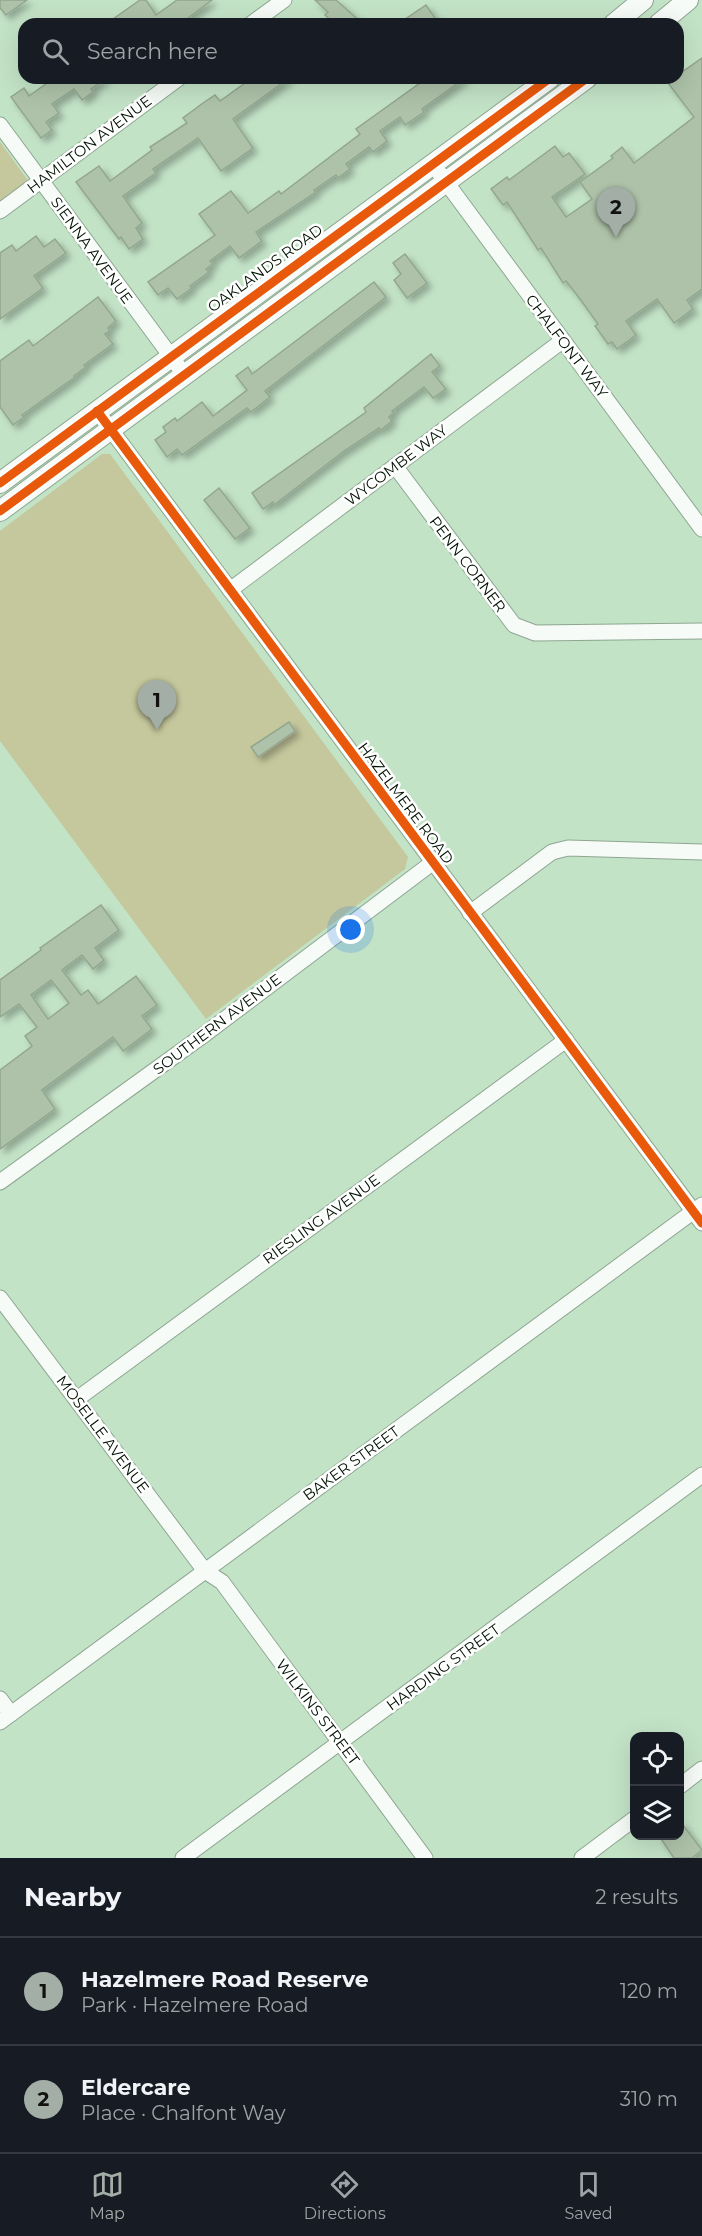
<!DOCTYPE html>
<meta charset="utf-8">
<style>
:root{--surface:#171b24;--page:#20242c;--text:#f1f3f6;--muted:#9ea1a6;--line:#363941;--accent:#a3aea7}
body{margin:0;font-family:Montserrat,sans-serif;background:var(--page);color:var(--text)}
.controls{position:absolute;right:18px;bottom:18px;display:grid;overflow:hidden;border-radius:12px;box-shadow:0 6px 24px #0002}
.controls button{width:54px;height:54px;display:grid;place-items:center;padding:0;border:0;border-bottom:2px solid var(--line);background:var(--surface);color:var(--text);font:30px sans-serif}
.you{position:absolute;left:351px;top:930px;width:21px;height:21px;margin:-15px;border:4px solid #fff;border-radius:50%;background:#1a73e8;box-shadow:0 0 0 9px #1a73e833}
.badge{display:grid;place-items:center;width:39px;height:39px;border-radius:50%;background:var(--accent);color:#111;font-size:20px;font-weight:700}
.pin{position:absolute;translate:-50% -50px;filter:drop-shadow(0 2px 3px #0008)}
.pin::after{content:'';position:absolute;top:32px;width:21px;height:18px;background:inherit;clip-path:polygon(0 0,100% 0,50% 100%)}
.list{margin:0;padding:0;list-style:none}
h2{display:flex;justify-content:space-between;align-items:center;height:78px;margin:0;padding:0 24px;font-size:26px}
h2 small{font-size:20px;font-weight:400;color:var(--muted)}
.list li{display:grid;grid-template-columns:39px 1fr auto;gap:18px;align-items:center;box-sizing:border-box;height:108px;padding:0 24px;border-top:2px solid var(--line)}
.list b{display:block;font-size:22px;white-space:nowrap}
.list p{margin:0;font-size:20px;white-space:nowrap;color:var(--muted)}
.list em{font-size:20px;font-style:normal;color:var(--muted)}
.icon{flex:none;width:33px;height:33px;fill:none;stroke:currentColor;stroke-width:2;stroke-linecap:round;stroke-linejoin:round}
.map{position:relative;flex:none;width:702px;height:1858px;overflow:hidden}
.search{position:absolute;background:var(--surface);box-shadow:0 6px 24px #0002;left:18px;right:18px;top:18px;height:66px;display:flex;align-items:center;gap:15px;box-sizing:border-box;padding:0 21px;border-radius:18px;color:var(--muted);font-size:22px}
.sheet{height:294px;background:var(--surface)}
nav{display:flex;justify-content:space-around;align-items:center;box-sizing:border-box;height:84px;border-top:2px solid var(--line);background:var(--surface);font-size:16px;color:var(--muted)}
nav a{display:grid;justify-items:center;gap:3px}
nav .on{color:var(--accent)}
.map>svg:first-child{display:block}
.green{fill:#c5c79c}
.building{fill:#aec2a9;stroke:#93a68e;stroke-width:1.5;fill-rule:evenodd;filter:url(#shadow)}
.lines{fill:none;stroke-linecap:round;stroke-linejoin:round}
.street-casing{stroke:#8ea691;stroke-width:17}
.secondary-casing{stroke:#8ea691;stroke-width:22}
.street{stroke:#f6fbf7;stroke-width:15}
.secondary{stroke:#f6fbf7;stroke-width:20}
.cycleway-casing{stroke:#fff;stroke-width:13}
.cycleway{stroke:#e8590c;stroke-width:9}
.labels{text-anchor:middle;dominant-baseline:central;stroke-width:5;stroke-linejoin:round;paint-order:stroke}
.street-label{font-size:15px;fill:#001102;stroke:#fff}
</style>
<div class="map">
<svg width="702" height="1858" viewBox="0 0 702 1858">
<defs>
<filter id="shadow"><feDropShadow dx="4.5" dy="4.5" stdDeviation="3" flood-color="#0004"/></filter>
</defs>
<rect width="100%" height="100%" fill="#c3e3c7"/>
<g class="green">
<path d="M 0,142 L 29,182 L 0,203 Z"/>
<path d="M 102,454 L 110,454 L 408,857 L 405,869 L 206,1019 L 0,741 L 0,531 Z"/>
</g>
<g class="building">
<path d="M 0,0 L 27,0 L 6,15 L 0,8 Z"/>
<path d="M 140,0 L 146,0 L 156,15 L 177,0 L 212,0 L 180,24 L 106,24 Z"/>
<path d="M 315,0 L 336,0 L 363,24 L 335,24 L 325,15 L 328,12 Z"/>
<path d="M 426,5 L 439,24 L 398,24 Z"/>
<path d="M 702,58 L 702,289 L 687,300 L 693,309 L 674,323 L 657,299 L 626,321 L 636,335 L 617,349 L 612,342 L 608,344 L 595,326 L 598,324 L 580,299 L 566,281 L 563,283 L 541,248 L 538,250 L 507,202 L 503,205 L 491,189 L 507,177 L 509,180 L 555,146 L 563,157 L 569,153 L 585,174 L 552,197 L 566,217 L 592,199 L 580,182 L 613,158 L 611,156 L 622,147 L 634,163 L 694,117 L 668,83 L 678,78 L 678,75 Z"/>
<path d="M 54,78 L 106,78 L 91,89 L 93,92 L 82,100 L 74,89 L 52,104 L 59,113 L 46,122 L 52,130 L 41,138 L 11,97 L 24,88 L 29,96 Z"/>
<path d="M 252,78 L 289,78 L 233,119 L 253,148 L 221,171 L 198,138 L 153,169 L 156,173 L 123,196 L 142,223 L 136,228 L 143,239 L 129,249 L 121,237 L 119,239 L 76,182 L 99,166 L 110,181 L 152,150 L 150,147 L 187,123 L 183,118 L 203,103 L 215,95 L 220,101 Z"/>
<path d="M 427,78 L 465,78 L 422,109 L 424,112 L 405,125 L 400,117 L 380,131 L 387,141 L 373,152 L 369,147 L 346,164 L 350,169 L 338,178 L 336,175 L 314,190 L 316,192 L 256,232 L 262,241 L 239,258 L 230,246 L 210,261 L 213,264 L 206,269 L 209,272 L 190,286 L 192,288 L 177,299 L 168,288 L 158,295 L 148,282 L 215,235 L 199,214 L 231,191 L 248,213 L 279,191 L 281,194 L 360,134 L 356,129 Z"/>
<path d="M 36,236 L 44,247 L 55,239 L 66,253 L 34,276 L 43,288 L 0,319 L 0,253 L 12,245 L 16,251 Z"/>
<path d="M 405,254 L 427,283 L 407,298 L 394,280 L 401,274 L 393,263 Z"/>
<path d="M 374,282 L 386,297 L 265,391 L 270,397 L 251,412 L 247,408 L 182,455 L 177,449 L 167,457 L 155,440 L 166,432 L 163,427 L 175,418 L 177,421 L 202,402 L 213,416 L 247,390 L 236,376 L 248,367 L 252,374 Z"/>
<path d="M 98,297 L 116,321 L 108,328 L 110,331 L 105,334 L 113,344 L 84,365 L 86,367 L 74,376 L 75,377 L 22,415 L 24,417 L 13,425 L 0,407 L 0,361 L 29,340 L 33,346 Z"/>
<path d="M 431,354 L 440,366 L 432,372 L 446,389 L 433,398 L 424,387 L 392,411 L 394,412 L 389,417 L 392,421 L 381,430 L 379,428 L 344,451 L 274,505 L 273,502 L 263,509 L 252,493 L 366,412 L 364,408 Z"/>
<path d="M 219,488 L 250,528 L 235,539 L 204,500 Z"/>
<path d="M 289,722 L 295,731 L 258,757 L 251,747 Z"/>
<path d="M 101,905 L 119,930 L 95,948 L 104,960 L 93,969 L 82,955 L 62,970 L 81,995 L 88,990 L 98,1004 L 136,976 L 157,1005 L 142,1016 L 152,1029 L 123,1051 L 113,1037 L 42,1090 L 55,1109 L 0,1149 L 0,1070 L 32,1046 L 25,1036 L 37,1027 L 19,1004 L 0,1017 L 0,980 L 41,950 L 40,948 ZM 51,980 L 69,1003 L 48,1019 L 31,995 Z"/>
<path d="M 680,1821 L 702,1850 L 692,1858 L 674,1858 L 659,1836 L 680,1836 Z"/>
</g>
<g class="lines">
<g class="street-casing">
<g id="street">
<path d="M 251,24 L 284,0"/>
<path d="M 0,125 L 184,374"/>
<path d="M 432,163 L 702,529"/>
<path d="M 0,211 L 179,78"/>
<path d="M 97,411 L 702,1223"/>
<path d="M 395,466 L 514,625 L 535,633 L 702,631"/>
<path d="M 230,590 L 562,341"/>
<path d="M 470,913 L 552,852 L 568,848 L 702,852"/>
<path d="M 0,1182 L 205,1034 L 432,863"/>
<path d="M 0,1298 L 205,1571 L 222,1582 L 425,1858"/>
<path d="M 77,1399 L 566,1040"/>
<path d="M 0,1699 L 11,1714"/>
<path d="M 0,1722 L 702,1205"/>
<path d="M 680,1786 L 702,1769"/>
<path d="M 183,1858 L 702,1475"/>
<path d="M 582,1858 L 634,1819"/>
</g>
</g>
<g class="secondary-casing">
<g id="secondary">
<path d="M 614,24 L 643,0"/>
<path d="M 659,24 L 688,0"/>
<path d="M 0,483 L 550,78"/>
<path d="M 0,511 L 587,78"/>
</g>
</g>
<use href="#street" class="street"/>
<use href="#secondary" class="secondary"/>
<g class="cycleway-casing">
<g id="cycleway">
<path d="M 97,411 L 702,1223"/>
<path d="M 0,483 L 550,78"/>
<path d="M 0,511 L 587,78"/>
</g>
</g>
<use href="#cycleway" class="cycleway"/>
</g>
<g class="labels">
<g class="street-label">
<text transform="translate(89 144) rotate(-37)">HAMILTON AVENUE</text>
<text transform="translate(92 250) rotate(54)">SIENNA AVENUE</text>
<text transform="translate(265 268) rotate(-36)">OAKLANDS ROAD</text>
<text transform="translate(567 346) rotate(53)">CHALFONT WAY</text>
<text transform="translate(396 465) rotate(-37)">WYCOMBE WAY</text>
<text transform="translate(468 564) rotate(53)">PENN CORNER</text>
<text transform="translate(406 803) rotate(53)">HAZELMERE ROAD</text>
<text transform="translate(217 1024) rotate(-37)">SOUTHERN AVENUE</text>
<text transform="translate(321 1219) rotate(-36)">RIESLING AVENUE</text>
<text transform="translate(103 1434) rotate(53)">MOSELLE AVENUE</text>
<text transform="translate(351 1463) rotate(-36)">BAKER STREET</text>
<text transform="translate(443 1667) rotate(-36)">HARDING STREET</text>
<text transform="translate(318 1712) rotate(53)">WILKINS STREET</text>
</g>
</g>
</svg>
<div class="controls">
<button><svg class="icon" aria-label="locate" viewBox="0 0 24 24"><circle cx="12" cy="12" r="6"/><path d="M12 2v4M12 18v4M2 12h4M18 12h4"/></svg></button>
<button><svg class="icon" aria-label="layers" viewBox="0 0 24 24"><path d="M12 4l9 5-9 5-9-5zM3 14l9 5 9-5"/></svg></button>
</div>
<div class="you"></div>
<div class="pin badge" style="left:157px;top:730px">1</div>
<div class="pin badge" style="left:616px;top:237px">2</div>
<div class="search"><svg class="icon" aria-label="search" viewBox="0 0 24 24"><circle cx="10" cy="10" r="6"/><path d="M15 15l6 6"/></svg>Search here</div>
</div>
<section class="sheet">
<h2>Nearby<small>2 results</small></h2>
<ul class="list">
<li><span class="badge">1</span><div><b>Hazelmere Road Reserve</b><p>Park · Hazelmere Road</p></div><em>120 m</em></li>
<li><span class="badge">2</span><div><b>Eldercare</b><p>Place · Chalfont Way</p></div><em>310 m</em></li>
</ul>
</section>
<nav>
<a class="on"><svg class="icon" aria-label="map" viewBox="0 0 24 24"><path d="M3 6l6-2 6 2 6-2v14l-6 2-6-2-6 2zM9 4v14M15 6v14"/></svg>Map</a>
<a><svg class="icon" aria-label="directions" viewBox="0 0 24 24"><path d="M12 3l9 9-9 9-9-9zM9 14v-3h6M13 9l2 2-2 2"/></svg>Directions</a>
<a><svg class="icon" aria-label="saved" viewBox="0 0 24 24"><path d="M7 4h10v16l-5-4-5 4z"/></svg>Saved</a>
</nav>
